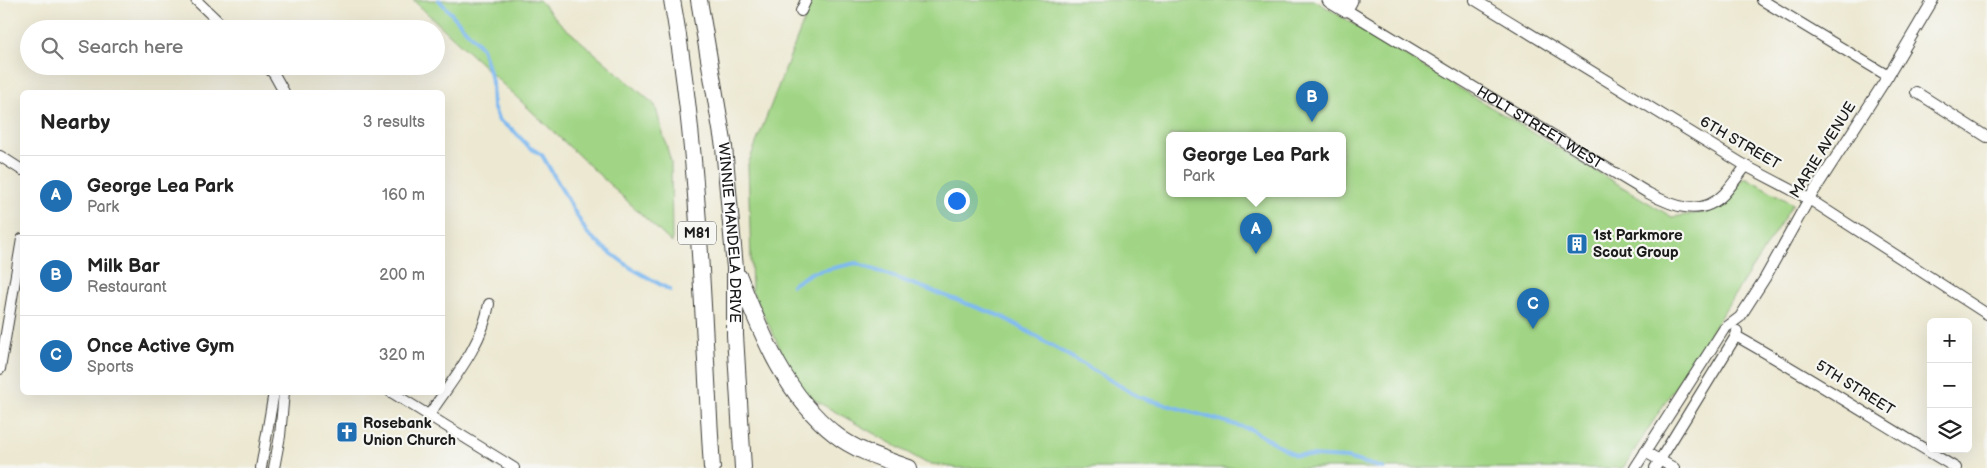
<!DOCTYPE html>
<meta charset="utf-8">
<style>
:root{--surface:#fff;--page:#f2f2f2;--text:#222;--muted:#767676;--line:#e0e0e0;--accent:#1f6fb2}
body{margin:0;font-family:"Balsamiq Sans",sans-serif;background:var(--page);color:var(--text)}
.controls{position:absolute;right:15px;bottom:15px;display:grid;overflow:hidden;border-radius:8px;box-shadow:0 5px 20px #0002}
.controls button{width:45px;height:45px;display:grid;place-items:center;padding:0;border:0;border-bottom:1px solid var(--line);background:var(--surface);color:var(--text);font:25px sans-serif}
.you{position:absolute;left:956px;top:200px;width:18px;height:18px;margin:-12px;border:4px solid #fff;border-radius:50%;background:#1a73e8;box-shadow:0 0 0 8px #1a73e833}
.badge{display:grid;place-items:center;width:32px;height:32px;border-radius:50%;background:var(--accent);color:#fff;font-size:16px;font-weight:700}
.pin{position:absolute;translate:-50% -41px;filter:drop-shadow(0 1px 2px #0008)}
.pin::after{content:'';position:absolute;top:26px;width:18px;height:15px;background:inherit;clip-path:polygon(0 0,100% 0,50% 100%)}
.popup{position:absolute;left:1166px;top:132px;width:180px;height:65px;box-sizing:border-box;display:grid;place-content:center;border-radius:8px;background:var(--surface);filter:drop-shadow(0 1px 4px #0005);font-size:16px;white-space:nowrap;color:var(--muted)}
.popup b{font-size:19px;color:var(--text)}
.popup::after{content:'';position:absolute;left:50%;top:100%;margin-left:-10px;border:10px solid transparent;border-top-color:var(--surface)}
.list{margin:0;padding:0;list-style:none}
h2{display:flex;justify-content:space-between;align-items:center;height:65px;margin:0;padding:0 20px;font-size:21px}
h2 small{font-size:16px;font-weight:400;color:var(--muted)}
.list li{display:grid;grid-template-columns:32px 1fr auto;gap:15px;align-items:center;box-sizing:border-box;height:80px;padding:0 20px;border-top:1px solid var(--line)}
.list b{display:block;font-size:19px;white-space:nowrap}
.list p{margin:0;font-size:16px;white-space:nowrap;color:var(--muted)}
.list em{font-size:16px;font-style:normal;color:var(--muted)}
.icon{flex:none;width:28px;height:28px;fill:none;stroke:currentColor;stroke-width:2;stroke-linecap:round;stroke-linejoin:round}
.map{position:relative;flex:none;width:1987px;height:468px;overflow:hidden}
.search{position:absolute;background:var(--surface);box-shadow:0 5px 20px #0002;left:20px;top:20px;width:425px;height:55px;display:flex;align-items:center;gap:12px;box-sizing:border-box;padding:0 18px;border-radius:28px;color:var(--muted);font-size:19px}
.panel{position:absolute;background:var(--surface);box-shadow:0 5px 20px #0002;left:20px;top:90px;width:425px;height:305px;border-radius:8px}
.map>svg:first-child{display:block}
.green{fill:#a1d585;stroke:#5e7850;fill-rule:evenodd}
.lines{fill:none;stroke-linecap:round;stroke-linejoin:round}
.stream{stroke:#7eb9f0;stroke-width:4}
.street-casing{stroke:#3b3b37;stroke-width:12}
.secondary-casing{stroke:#3b3b37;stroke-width:17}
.primary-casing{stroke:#3b3b37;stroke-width:18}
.street{stroke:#fff;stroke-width:10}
.secondary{stroke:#fff;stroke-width:15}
.primary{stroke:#fff;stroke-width:16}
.labels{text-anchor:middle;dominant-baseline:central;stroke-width:4.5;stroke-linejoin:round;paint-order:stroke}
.shield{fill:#f6f6f2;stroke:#5d5d5c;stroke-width:1}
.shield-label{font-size:14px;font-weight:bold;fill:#1c1c1c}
.street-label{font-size:15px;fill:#1c1c1c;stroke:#f6f6f2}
.poi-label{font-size:15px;font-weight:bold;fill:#1c1c1c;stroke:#f6f6f2;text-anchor:start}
</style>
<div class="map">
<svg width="1987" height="468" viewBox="0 0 1987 468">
<rect width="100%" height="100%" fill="#f6f6f2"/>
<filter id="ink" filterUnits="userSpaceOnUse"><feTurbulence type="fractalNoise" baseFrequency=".02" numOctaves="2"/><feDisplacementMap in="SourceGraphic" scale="10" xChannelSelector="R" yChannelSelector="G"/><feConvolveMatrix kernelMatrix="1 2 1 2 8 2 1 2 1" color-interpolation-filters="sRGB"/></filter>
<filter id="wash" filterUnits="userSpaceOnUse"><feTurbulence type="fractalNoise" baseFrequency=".0096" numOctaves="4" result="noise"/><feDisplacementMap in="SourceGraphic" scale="20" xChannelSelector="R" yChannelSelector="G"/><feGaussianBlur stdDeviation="1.12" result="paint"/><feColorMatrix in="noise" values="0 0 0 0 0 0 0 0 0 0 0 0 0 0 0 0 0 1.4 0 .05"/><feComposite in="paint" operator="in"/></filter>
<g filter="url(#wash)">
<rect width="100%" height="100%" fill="#ece8d1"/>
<g class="green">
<path d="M 413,0 L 539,0 L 562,25 L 655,105 L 671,162 L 672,243 Z"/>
<path d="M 812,0 L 1314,0 L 1672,217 L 1708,212 L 1745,177 L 1793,204 L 1623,468 L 957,468 L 926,463 L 802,393 L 752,291 L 748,164 ZM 1170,135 L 1342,135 L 1342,193 L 1170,193 Z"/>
</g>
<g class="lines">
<g class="stream">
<path d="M 439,0 L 482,48 L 492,82 L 493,106 L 499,121 L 513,130 L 529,147 L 542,155 L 587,233 L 604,248 L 631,268 L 670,290"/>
<path d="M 792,285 L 811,273 L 856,263 L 1003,317 L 1139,397 L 1250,429 L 1295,455 L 1347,458 L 1383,468"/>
</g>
</g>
</g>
<g filter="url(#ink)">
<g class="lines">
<g class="street-casing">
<g id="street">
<path d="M 196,0 L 226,29"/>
<path d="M 1475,0 L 1746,166 L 1809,199 L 1987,314"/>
<path d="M 1762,0 L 1888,76"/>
<path id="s1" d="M 1345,9 L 1648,193 C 1672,206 1701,218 1724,194 C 1732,185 1739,175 1746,166"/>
<path d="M 801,11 L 806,0"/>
<path d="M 266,66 L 274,74 L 284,92"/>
<path d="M 1916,92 L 1987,137"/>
<path d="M 0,156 L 22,170"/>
<path d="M 1736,336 C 1811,378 1882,424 1956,468"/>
<path d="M 0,369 L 22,239"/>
<path d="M 391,392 L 514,468"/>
<path d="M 429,415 C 452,380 482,346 489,304"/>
<path d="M 1645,452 L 1674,468"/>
<path d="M 261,468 L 274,392"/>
<path d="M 274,468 L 280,436 L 284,392"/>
<path d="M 1635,468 L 1724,329 L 1740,317 L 1765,278 L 1809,199 L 1888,76 L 1933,0"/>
<path d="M 1655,468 L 1736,336 L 1737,331"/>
</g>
</g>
<g class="secondary-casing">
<path id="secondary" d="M 1330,0 L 1345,9 L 1350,0"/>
</g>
<g class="primary-casing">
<g id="primary">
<path d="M 672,0 C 700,153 702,313 712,468"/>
<path id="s2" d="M 699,0 L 724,147 L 735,268 L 735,335 L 743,468"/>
<path d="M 739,277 C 762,335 785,395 836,435 C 856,451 884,459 909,468"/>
</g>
</g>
<use href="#street" class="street"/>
<use href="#secondary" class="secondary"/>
<use href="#primary" class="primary"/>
</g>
</g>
<defs>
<g id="building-square" transform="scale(1.125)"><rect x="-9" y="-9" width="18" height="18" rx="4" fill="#1f6fb2" stroke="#f6f6f2"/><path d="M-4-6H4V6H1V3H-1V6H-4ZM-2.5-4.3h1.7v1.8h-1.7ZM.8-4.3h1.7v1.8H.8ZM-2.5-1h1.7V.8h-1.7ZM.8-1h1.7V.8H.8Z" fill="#fff"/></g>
<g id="church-square" transform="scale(1.125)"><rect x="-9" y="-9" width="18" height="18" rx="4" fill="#1f6fb2" stroke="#f6f6f2"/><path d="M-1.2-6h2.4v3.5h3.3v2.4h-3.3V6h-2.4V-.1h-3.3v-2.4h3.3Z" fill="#fff"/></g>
</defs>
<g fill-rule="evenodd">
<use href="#building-square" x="1577" y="244"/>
<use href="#church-square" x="347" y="432"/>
</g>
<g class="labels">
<rect class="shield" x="678" y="221.5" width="38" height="23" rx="4"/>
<g class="shield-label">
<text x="697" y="233">M81</text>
</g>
<g class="street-label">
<text stroke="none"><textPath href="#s1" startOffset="228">HOLT STREET WEST</textPath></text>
<text transform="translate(1740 143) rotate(30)">6TH STREET</text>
<text transform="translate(1823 150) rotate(-58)">MARIE AVENUE</text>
<text stroke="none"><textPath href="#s2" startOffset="235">WINNIE MANDELA DRIVE</textPath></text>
<text transform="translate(1855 388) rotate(32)">5TH STREET</text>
</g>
<g class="poi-label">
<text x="1593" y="235">1st Parkmore<tspan x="1593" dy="17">Scout Group</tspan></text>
<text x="363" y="423">Rosebank<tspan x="363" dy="17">Union Church</tspan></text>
</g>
</g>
</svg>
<div class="controls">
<button>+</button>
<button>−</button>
<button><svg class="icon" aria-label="layers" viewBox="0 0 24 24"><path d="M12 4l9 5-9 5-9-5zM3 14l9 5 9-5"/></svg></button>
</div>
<div class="you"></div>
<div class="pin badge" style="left:1256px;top:254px">A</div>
<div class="popup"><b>George Lea Park</b>Park</div>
<div class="pin badge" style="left:1312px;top:122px">B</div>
<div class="pin badge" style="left:1533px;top:329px">C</div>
<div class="search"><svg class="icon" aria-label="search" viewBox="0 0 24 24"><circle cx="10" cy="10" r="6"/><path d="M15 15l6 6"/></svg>Search here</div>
<section class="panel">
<h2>Nearby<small>3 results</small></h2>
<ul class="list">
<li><span class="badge">A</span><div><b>George Lea Park</b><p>Park</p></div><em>160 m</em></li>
<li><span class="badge">B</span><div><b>Milk Bar</b><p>Restaurant</p></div><em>200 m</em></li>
<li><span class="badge">C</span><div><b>Once Active Gym</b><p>Sports</p></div><em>320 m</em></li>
</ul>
</section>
</div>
